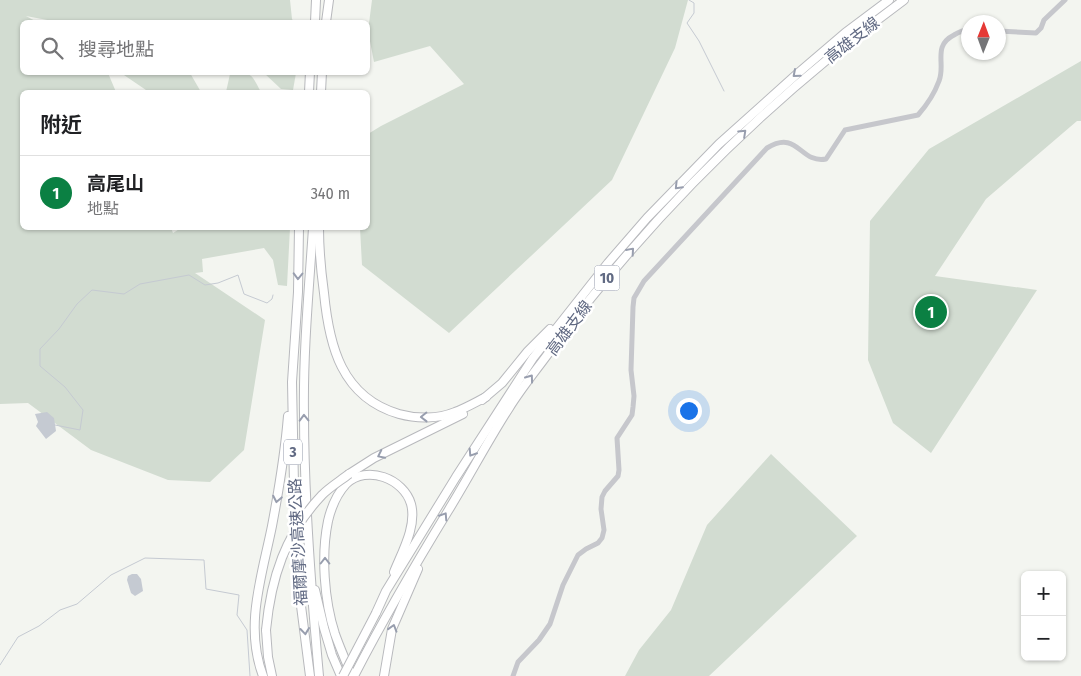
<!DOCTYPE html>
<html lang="zh-TW">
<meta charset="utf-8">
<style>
:root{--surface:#fff;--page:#f2f2f2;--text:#202124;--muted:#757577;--line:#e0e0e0;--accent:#0b8043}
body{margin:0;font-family:"Fira Sans Condensed","Noto Sans TC",sans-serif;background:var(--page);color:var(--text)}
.controls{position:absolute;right:15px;bottom:15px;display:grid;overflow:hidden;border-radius:8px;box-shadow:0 1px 4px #0004}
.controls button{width:45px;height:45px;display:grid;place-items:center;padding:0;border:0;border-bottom:1px solid var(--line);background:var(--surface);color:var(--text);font:25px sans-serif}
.compass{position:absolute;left:961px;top:15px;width:45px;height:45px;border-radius:50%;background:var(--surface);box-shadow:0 1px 4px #0004;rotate:1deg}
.you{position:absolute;left:688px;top:410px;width:18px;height:18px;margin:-12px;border:4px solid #fff;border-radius:50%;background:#1a73e8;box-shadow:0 0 0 8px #1a73e833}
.badge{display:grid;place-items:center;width:32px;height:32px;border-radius:50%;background:var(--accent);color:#fff;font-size:16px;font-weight:700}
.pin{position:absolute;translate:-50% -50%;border:2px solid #fff;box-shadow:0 1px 5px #0006}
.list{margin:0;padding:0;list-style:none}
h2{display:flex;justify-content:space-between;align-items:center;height:65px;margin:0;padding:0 20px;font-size:21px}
h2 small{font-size:16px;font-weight:400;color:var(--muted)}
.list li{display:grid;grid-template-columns:32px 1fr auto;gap:15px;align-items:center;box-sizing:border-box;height:75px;padding:0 20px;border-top:1px solid var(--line)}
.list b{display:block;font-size:19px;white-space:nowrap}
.list p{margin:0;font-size:16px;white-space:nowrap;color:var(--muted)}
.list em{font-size:16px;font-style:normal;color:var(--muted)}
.icon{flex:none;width:28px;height:28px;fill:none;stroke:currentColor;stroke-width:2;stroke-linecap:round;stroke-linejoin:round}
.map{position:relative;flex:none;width:1081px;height:676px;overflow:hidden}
.search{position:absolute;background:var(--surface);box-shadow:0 1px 4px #0004;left:20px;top:20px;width:350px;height:55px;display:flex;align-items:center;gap:12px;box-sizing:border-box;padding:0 18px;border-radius:8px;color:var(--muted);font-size:19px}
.panel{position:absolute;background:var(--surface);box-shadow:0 1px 4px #0004;left:20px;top:90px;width:350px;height:140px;border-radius:8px}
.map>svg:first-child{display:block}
.green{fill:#d2dcd1}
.water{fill:#c5cad2}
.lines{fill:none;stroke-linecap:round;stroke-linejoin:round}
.stream{stroke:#c5cad2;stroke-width:1}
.motorway-casing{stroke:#b8b9bd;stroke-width:10}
.tertiary{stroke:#c6c7cc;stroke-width:5}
.motorway{stroke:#fff;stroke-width:8}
.motorway-bridge-casing{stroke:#b8b9bd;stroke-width:10;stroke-linecap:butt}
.motorway-bridge{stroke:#fff;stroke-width:8}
.oneway{stroke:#989eae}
.labels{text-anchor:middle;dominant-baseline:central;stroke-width:5;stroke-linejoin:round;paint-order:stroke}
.shield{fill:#fff;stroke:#9097a8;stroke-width:1}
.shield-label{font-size:15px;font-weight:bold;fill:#616a83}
.street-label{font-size:16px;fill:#616a83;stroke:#fff}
</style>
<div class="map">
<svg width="1081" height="676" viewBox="0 0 1081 676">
<rect width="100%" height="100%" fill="#f3f5f0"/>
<g class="green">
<path d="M 0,0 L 290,0 L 292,19 L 294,22 L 58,22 L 26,16 L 37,22 L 22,22 L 22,72 L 108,73 L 116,92 L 22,92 L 22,228 L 171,228 L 173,233 L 181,228 L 290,228 L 287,286 L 278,285 L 273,260 L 264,248 L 202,259 L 203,272 L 195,273 L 265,320 L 244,450 L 210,482 L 168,480 L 91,450 L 28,403 L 0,404 Z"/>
<path d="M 372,0 L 688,0 L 675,48 L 612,180 L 449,333 L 362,265 L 360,228 L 368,228 L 368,134 L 381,126 L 464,84 L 430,46 L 374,62 L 368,31 Z"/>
<path d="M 1081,61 L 1081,121 L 1077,121 L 986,199 L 935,276 L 1037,290 L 931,453 L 893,423 L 868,360 L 870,221 L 929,149 Z"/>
<path d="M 121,73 L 190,73 L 201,92 L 144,92 L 146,90 Z"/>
<path d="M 233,73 C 253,72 252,76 261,92 L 226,92 L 230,74 Z"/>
<path d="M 264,73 L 296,73 L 293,90 L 281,89 Z"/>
<path d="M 771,454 L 857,536 L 709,676 L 625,676 L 639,650 L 671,610 L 707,525 Z"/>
</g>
<g class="water">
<path d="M 47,412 L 54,418 L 56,431 L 46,439 L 36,426 L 38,422 L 35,414 Z"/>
<path d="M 132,574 L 137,574 L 141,579 L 143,591 L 135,596 L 131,593 L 127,580 L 128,576 Z"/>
</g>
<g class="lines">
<g class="stream">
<path d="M 689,0 L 694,3 L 694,13 L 687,23 L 699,41 L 724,91"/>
<path d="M 55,425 L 80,430 L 83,410 L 65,387 L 40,366 L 40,349 L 59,329 L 77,304 L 92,290 L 124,294 L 140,284 L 189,275 L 205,285 L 218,283 L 238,275 L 244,294 L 267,303 L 272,299 L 273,295"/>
<path d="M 0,665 L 18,637 L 39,626 L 60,610 L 77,604 L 111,575 L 145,558 L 204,560 L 206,589 L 239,595 L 237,615 L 247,630 L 250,676"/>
</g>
<g class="motorway-casing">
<g id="motorway">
<path d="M 315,22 L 316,0"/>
<path d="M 326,22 L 329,0"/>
<path d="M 309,92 L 310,72"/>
<path d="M 321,92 L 322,72"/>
<path d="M 299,228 L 298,292 L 292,382 L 294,485 L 300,598 L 310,676"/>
<path d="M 313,228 C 309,289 303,352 304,414 C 304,501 311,589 319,676"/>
<path d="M 319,228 C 319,249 321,271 324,293 C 329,345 341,397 399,414 C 417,419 438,419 455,412 C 466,408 476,402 486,397"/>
<path d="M 482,400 L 502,383 L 528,351 L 550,329"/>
<path d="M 349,474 L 374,458 L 463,414"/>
<path d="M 315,590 L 324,628 L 332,655 L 341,676"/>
<path d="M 376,613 L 386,591 L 456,477 L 533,358 L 608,263 L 647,218 L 719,144 L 797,74 L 845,33 L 889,0"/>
<path d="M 266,630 L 268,657 L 272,676"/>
<path d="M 263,676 C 244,626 262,576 272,526 C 279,489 285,453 288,416"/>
<path d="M 352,676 C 346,662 340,648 335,634 C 324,600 321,555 328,521 C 331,508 337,494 346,484 C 367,464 404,479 411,504 C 417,526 402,552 394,572"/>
<path d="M 354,676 C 383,620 415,565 448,511 C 469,477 487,442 509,408 C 522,387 538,368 553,347 C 652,214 770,98 904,0"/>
<path d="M 384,676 L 392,629 L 418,569"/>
</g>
</g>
<g class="tertiary">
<path d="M 998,31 L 1036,33 L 1041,28 L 1044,20 L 1065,0"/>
<path d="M 513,676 L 518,662 L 539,640 L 550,624 L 563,585 L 578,555 L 586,549 L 598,543 L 602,538 L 604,530 L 601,509 L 602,497 L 605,491 L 618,476 L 619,470 L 617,438 L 632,415 L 633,407 L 634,396 L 631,370 L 633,307 L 634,298 L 644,281 L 767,148 C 798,129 800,164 826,159 L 845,130 L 918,115 C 926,106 935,92 939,81 C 946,64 932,46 954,35 C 959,32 963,30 968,30"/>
</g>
<use href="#motorway" class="motorway"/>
<g class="motorway-bridge-casing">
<g id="motorway-bridge">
<path d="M 266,630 C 271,578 285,534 322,495 C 330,487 340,481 349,474"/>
<path d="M 343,676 L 376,613"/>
</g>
</g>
<use href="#motorway-bridge" class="motorway-bridge"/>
</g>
<defs><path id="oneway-chevron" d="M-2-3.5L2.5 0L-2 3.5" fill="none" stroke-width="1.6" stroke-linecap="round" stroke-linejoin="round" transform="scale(1.25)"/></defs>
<g class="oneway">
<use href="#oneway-chevron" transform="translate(796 74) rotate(139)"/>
<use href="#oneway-chevron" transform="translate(743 133) rotate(-43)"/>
<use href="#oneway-chevron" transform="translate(678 186) rotate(134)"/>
<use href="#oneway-chevron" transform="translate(631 251) rotate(-49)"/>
<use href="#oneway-chevron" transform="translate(298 276) rotate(91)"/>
<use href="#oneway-chevron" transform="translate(530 378) rotate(-54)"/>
<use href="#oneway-chevron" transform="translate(424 417) rotate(179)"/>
<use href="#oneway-chevron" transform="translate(304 418) rotate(-91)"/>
<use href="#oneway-chevron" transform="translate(472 453) rotate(123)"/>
<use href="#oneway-chevron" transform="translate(381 455) rotate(154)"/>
<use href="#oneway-chevron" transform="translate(277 499) rotate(101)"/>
<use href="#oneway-chevron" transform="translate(444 516) rotate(-57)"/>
<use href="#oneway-chevron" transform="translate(325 561) rotate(-90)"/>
<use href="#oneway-chevron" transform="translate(393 628) rotate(-73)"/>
<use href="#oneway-chevron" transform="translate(305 631) rotate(84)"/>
</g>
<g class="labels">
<g class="shield">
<rect x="594.5" y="265.5" width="25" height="25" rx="4"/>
<rect x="284" y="439.5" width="18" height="25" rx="4"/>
</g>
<g class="shield-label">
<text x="607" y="278">10</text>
<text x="293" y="452">3</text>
</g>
<g class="street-label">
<text transform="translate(852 40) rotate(-38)">高雄支線</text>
<text transform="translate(569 328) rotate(-53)">高雄支線</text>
<text transform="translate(298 542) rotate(-93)">福爾摩沙高速公路</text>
</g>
</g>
</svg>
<div class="controls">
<button>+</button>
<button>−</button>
</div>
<svg class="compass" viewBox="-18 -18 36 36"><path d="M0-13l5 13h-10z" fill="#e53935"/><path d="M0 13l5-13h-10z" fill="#757577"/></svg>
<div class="you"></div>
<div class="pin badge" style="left:931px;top:312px">1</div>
<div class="search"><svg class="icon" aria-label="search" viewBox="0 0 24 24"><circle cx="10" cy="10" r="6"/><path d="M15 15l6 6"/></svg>搜尋地點</div>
<section class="panel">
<h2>附近<small></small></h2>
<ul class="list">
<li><span class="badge">1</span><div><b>高尾山</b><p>地點</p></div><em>340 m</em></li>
</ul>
</section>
</div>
